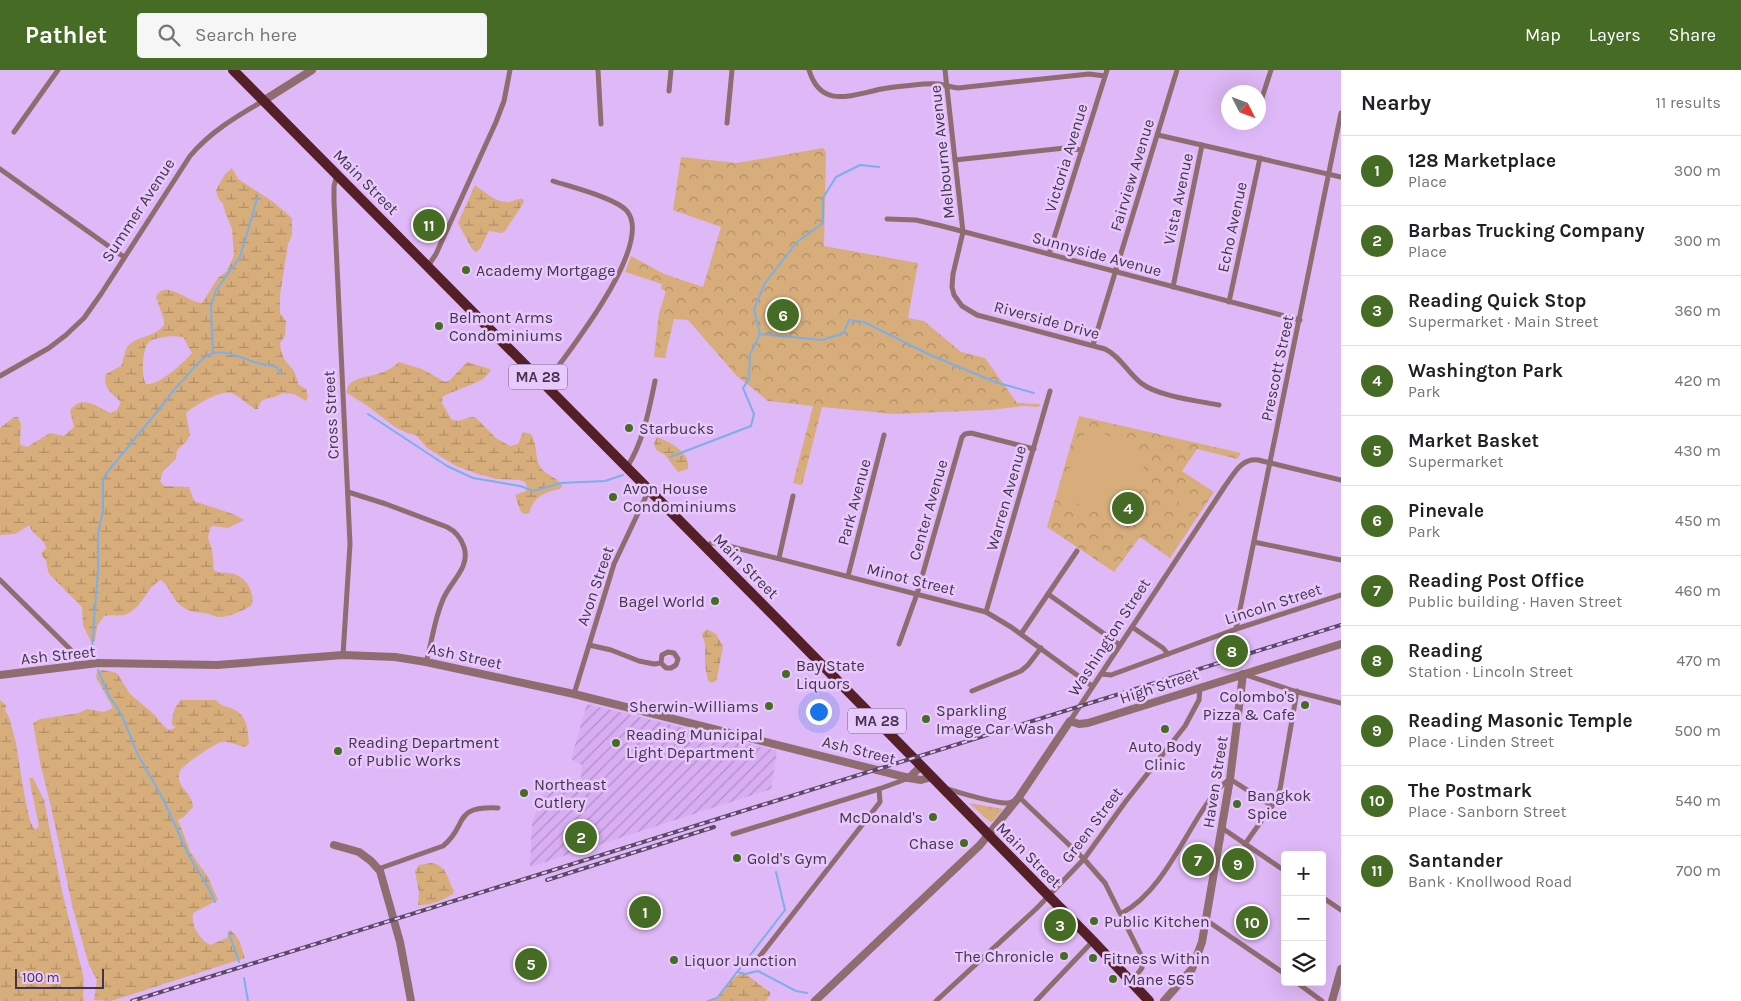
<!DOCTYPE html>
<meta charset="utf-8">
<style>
:root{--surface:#fff;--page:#f6f6f6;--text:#202124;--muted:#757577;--line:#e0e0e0;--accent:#466b24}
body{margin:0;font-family:Karla,sans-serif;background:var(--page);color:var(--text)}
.controls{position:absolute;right:15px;bottom:15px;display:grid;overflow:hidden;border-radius:5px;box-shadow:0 5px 20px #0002}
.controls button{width:45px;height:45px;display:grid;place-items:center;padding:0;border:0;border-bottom:1px solid var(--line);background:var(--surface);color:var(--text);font:25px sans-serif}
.compass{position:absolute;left:1221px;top:15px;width:45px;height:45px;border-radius:50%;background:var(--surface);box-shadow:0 5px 20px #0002;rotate:132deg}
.scale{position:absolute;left:15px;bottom:12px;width:89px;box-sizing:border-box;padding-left:5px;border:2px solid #44344d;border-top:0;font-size:14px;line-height:18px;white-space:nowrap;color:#44344d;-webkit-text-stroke:4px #e8c9fc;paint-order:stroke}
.you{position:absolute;left:818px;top:641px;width:18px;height:18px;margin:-12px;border:4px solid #fff;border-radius:50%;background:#1a73e8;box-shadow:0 0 0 8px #1a73e833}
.badge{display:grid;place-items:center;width:32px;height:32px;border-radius:50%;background:var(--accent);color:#fff;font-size:16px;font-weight:700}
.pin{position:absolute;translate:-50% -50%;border:2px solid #fff;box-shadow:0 1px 5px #0006}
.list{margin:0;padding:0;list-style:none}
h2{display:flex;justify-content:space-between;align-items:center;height:65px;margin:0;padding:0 20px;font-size:21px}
h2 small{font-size:16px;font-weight:400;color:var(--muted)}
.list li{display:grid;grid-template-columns:32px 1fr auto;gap:15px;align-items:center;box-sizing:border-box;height:70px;padding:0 20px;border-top:1px solid var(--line)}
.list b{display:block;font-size:19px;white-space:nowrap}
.list p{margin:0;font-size:16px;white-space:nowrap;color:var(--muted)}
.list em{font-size:16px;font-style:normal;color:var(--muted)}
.icon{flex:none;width:28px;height:28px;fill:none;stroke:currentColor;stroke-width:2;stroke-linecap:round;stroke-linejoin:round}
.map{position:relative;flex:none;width:1341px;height:931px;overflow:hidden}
header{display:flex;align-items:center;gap:30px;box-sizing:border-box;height:70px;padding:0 25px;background:var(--accent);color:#fff}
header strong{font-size:24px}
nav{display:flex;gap:28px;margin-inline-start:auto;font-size:18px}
.search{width:350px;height:45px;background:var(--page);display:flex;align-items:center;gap:12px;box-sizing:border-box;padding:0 18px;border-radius:5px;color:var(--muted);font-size:19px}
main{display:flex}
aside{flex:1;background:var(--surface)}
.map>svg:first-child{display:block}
.industrial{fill:url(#industrial-furrows)}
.wetland{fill:url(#wetland-marsh);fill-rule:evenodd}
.park{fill:url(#park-crowns)}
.pitch{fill:#d7ae7b}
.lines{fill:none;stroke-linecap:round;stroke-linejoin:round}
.stream{stroke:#7cafe9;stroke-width:2}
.minor{stroke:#8e6c6f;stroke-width:5}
.tertiary{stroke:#8e6c6f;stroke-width:8}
.primary{stroke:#551f28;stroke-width:10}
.rail-casing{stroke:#5c4867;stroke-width:4}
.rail{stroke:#e8c9fc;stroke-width:2;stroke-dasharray:5.5;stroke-linecap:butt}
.poi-dot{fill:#466b24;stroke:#e8c9fc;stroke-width:2}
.labels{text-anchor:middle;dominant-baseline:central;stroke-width:5;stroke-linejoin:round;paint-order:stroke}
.shield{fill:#e8c9fc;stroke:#756182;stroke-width:1}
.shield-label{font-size:15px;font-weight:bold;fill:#44344d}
.street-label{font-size:16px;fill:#44344d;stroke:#e8c9fc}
.poi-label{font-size:16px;fill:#44344d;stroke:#e8c9fc;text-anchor:start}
</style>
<header>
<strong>Pathlet</strong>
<div class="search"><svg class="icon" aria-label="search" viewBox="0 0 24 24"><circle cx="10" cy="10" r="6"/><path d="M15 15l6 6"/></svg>Search here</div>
<nav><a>Map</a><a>Layers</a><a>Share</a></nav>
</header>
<main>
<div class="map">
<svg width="1341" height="931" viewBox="0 0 1341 931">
<defs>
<pattern id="industrial-furrows" width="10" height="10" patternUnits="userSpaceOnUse" patternTransform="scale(1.25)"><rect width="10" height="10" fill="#d8adf2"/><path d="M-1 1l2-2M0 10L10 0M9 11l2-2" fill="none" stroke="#b18ec6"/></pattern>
<pattern id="wetland-marsh" width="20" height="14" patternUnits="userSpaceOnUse" patternTransform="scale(1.25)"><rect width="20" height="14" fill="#d7ae7b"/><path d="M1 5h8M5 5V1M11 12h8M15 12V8" fill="none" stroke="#b08e67"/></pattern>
<pattern id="park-crowns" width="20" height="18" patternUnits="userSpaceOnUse" patternTransform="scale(1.25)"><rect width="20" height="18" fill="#d7ae7b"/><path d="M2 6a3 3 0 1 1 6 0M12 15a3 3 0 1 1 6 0" fill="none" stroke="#b08e67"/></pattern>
</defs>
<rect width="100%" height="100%" fill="#dfb8f7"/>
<path class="industrial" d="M 587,634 L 777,681 L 771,719 L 530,797 L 532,754 L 544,716 L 580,718 L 582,695 L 571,689 Z"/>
<g class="wetland">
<path d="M 232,98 L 238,109 L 272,131 L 292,148 L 292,165 L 288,174 L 280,225 L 280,243 L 286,251 L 285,266 L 280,273 L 281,281 L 284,289 L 294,301 L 299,315 L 306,319 L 308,327 L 306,331 L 294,324 L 282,323 C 271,332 262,323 258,339 L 255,339 C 249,335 238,326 232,323 C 221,319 194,336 186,343 L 190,365 L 186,372 L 177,380 L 176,389 L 163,401 L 160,411 L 164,416 L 189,417 L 194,431 L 233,444 L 244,450 L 228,458 L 213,456 L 210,458 L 208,468 L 212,479 L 214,500 C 219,504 223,502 229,503 C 241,504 249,513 252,524 C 253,529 253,531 251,536 C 241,541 229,548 217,547 C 213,546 210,544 206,543 C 195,542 190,543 180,535 C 172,528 170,517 161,510 C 146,517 143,537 127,544 C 120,547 111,544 104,546 L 97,556 L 95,571 L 91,572 L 83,555 L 82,537 L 50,505 L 48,501 L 46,491 L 41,484 L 46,478 C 44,467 32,466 30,456 L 28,456 L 15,464 L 0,465 L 0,358 L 14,347 L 18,347 L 21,354 L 20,373 L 21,375 L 27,377 L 50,363 L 64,366 L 74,357 L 70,341 C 80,324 97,336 110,343 L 117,340 L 121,332 C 112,324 102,317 106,304 L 121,296 C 124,290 124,281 128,276 C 136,266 154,268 164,255 L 164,250 L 156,227 C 165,208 188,233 202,233 L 218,208 L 227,201 L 234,185 L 232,159 L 225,142 L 223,134 L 218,128 L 216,120 L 225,104 ZM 172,266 L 183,267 L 192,283 C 183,293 159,316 146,314 C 141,307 142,278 149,272 C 153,268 166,267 172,266 Z"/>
<path d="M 475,115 C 484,121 496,133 508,132 C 513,132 517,128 523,129 L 524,132 L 505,161 L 502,163 L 489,161 L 480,179 L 476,182 L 472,179 L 458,153 Z"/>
<path d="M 399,292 L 422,299 L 445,312 L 450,310 L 467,292 L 490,299 L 491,301 L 483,309 L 475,313 L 443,326 L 442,333 L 451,349 C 459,354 467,346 475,347 L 496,368 L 510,376 L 518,374 L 523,362 L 531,364 C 538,374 534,388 541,398 C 547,406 558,407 562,416 L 560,419 C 545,422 534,426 529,443 L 523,444 L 520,440 L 515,425 L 526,421 L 527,416 L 525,412 L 519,410 L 496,409 L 475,403 L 456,396 L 427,378 L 416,365 L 407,363 L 395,357 L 366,335 L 347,323 C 345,308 368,307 378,304 C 386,301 393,298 399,292 Z"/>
<path d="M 657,367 C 669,372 691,382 688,399 L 678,402 L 665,385 L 656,380 L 654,373 Z"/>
<path d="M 707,559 L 716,564 L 723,576 L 717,609 L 712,613 L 708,611 L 705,595 L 705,574 L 702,564 Z"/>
<path d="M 102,600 L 117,603 L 130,624 L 155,645 L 159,651 L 168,660 L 173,659 L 176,657 L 172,655 C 172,645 174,637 181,630 L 216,630 C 221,636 225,636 233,639 C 247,645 248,660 249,674 L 245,677 C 238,676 229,671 222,672 C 215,673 183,695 180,701 C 179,703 179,707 179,709 C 181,720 193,725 193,737 L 184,747 L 178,750 L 191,783 L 208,807 L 218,830 L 193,843 C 191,857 199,868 210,875 L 227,868 L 229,860 C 240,865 241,878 245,888 L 111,931 L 94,930 L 97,910 L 89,895 L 73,839 L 51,737 L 40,692 L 33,653 L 40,649 L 79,643 L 87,639 L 104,642 L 113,638 L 96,607 L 97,602 Z"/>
<path d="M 0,630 L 6,635 L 5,640 L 9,647 L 16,673 L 24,723 L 30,751 L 35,760 L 39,756 L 29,708 L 33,708 L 44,730 L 62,821 L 84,909 L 83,924 L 84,931 L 0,931 Z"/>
<path d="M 431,793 C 447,795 447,808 454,821 L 453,824 C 444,830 429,836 418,835 L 419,822 L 415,801 L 419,795 Z"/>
<path d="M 743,902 L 771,923 L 766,931 L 708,931 L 717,928 L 733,908 Z"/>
</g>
<g class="park">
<path d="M 823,78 L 826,82 L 824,176 L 918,193 L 908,248 L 924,251 L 961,282 L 985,288 L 1017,333 L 1040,334 L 1039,337 L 1024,336 L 990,340 L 894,344 L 822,337 L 802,415 L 793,413 L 813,336 L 768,331 L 736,305 L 688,250 L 674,249 L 665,288 L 654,287 L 659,243 L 666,221 L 661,219 L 662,214 L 625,202 L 631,186 L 664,204 L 703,217 L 721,157 L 673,140 L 681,87 L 737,93 Z"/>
<path d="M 1079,346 L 1241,383 L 1237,389 L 1197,379 L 1182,401 L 1214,422 L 1170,488 L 1140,467 L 1114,502 L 1047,457 Z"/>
<path d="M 969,733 L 1003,739 L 993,751 L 990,752 Z"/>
</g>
<g class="pitch">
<path d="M 1097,359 L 1145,386 C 1144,395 1143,404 1139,412 C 1123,443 1082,445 1060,421 L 1085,363 Z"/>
<path d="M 1181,418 L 1200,430 L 1193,441 L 1174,429 Z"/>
</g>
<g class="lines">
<g class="stream">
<path d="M 760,264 L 754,239 L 765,213 L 797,172 L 823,153 L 823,128 L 836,107 L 860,95 L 879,97"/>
<path d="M 213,282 L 211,236 L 216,220 L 240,187 L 258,126"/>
<path d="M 368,344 L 447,396 L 473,408 L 520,416 L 534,421 L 561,413 L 605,411 L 623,405"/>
<path d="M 670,387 L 751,356 L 754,344 L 743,318 L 749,309 L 750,284 L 760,264 L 822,270 L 844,263 L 849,250 L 864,252 L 928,284 L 995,312 L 1034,323"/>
<path d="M 93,585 L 92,577 L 98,500 L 98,464 L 103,441 L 103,410 L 105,405 L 169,327 C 173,319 180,314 186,307 C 212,275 218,279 254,292 C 261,294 269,295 277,297 L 281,304"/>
<path d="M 98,600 L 109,626 L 120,642 L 130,665 L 138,685 L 163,729 L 189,786 L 208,817 L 215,832"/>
<path d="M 229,863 L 239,892"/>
<path d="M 738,902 L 745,904 L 758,901 L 796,921 L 807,923"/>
<path d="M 244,908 L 248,931"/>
<path d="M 708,931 L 717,928 L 785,840 L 776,802"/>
</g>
<g class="minor">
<path d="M 598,0 L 601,54"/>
<path d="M 809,0 C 820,36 846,27 873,21 C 883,18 893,17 904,16 C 915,15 928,13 939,14 C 945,15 951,17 958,18 L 1089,4 L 1105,6"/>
<path d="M 945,0 L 963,162 L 953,204 L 952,217 L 954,225 L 962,236 L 977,245 L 1105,279 C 1120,286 1128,303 1141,313 C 1157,326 1198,331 1219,335"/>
<path d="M 669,21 L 671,0"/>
<path d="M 1260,34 L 1271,0"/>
<path d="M 727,53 L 732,0"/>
<path d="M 14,62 L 58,0"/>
<path d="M 1158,65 L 1341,107"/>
<path d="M 955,90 L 1065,78 L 1082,80"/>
<path d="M 0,99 L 124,187"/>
<path d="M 337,105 L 334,116 L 334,131 L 350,474 L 343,585"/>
<path d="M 887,149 L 916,150 L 942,156 L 1300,250"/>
<path d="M 1049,184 L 1107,0"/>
<path d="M 428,196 L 436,184 L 496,52 L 504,31 L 510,0"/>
<path d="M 1173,217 L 1202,75"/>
<path d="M 1229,232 L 1260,88"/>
<path d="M 1093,275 L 1177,0"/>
<path d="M 0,306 L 49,278 L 66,265 L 84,248 L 101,224 L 190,86 C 210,62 237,46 263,31"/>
<path d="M 545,314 C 566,285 655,175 627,141 C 616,128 571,117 553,111"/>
<path d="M 627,397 C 643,373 649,340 655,311"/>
<path d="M 348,422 L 386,434 L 447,457 C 455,461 461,468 464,477 C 471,499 448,513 442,532 C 434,551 432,572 426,592"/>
<path d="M 1254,472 L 1341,490"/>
<path d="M 705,476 L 712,473 L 717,473 L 986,542 L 1011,557 L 1092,616"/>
<path d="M 779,488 L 793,426"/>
<path d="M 848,506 L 884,365"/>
<path d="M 0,510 L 74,583 L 79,595"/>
<path d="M 1048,524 L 1120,575"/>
<path d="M 986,542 L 1050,321"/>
<path d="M 1132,557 L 1163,578 L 1168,584"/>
<path d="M 1236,559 L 1341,43"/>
<path d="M 1021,564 L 1077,481"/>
<path d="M 899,574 L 917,524 L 962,367 L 965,364 L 971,363 L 1034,379"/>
<path d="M 589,575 L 611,580 L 639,591 L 654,594 L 661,593 L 662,585 L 668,582 L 674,583 L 678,589 L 676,595 L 671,598 L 666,598 L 661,593"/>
<path d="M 1101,604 L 1111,605 L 1236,559 L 1341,525"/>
<path d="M 1246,605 L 1294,621 L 1341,633"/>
<path d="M 972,621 L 1021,601 L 1028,595 L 1041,578"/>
<path d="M 574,624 L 614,494 L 649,420"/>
<path d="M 1070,651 L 1225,416 C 1234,404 1241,388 1258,390 L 1341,410"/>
<path d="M 947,719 C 962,723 995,734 1009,733 C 1013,732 1016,730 1019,727 L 1084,789 L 1105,813 L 1142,887 L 1142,898 L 1132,911"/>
<path d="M 1222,758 L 1285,801"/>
<path d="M 733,764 L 879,719"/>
<path d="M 1245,774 L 1272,736 L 1280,719 L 1297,621"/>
<path d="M 378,799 L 443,776 C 469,755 451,736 498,738"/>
<path d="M 1322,827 L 1341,840"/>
<path d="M 1122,843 C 1158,824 1180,775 1202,741 C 1210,729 1218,717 1230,709 L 1272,736"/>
<path d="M 1206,850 L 1285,904"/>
<path d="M 753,895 L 880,732 L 879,719 L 909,708"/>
<path d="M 1296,912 L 1322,931"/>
<path d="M 936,931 L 1037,838 L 1084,789 L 1126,731 L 1185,656 L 1199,630 L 1200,617"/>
<path d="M 1036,931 L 1093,871"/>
</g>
<g class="tertiary">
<path d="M 263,31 L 312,0"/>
<path d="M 0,605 L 98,593 L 217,595 L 343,585 L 395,587 L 426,592 L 574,624 L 909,708 L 921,710 L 932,707"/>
<path d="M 909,708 L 921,696"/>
<path d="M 334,775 L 359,782 L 371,791 L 380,801 L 400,872 L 411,931"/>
<path d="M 815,931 L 980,775 L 1019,727 L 1070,651 L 1079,654 L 1088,653 L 1341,574"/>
<path d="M 1164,931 L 1192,899 L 1202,872 L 1230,709 L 1243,604"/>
<path d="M 1332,931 L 1341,899"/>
</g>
<path class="primary" d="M 233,0 L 781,553 L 1093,871 L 1149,931"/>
<g class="rail-casing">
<g id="rail">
<path d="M 547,810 L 714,757"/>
<path d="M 132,931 L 1341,555"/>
</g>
</g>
<use href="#rail" class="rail"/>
</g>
<g class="poi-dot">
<circle cx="466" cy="200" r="5"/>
<circle cx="439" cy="256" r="5"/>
<circle cx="629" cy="358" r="5"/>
<circle cx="613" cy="427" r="5"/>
<circle cx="715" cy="531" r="5"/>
<circle cx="786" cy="604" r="5"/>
<circle cx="1305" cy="635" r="5"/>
<circle cx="769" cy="636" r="5"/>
<circle cx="926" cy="649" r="5"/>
<circle cx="1165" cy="659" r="5"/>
<circle cx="616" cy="673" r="5"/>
<circle cx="338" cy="681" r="5"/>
<circle cx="524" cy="723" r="5"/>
<circle cx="1237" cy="734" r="5"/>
<circle cx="933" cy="747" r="5"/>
<circle cx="964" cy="773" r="5"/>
<circle cx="737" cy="788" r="5"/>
<circle cx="1094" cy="851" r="5"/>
<circle cx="1064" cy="886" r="5"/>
<circle cx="1093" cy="888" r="5"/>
<circle cx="674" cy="890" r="5"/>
<circle cx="1113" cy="909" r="5"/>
</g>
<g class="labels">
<g class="shield">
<rect x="509" y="294.5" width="58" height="25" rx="4"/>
<rect x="848" y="638.5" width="58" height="25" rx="4"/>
</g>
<g class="shield-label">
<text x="538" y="307">MA 28</text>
<text x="877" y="651">MA 28</text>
</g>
<g class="street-label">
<text transform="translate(942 82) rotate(-96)">Melbourne Avenue</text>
<text transform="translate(1066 88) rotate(-73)">Victoria Avenue</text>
<text transform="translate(1132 105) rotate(-73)">Fairview Avenue</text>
<text transform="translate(366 112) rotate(45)">Main Street</text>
<text transform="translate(1178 129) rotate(-78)">Vista Avenue</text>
<text transform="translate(138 140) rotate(-57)">Summer Avenue</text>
<text transform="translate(1232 157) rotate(-78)">Echo Avenue</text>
<text transform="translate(1097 184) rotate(15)">Sunnyside Avenue</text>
<text transform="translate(1047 250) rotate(15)">Riverside Drive</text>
<text transform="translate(1277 298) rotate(-78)">Prescott Street</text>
<text transform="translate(331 345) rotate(-93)">Cross Street</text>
<text transform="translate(1006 428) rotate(-74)">Warren Avenue</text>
<text transform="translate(854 432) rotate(-75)">Park Avenue</text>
<text transform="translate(928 440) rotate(-74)">Center Avenue</text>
<text transform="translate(746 496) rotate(45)">Main Street</text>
<text transform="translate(911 509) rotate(14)">Minot Street</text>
<text transform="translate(595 516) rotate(-71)">Avon Street</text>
<text transform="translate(1273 534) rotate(-18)">Lincoln Street</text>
<text transform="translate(1109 567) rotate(-57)">Washington Street</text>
<text transform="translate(58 585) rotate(-6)">Ash Street</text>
<text transform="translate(465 586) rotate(12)">Ash Street</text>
<text transform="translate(1159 616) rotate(-18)">High Street</text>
<text transform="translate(859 680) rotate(14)">Ash Street</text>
<text transform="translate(1215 712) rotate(-81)">Haven Street</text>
<text transform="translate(1092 755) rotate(-53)">Green Street</text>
<text transform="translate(1029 785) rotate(45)">Main Street</text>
</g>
<g class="poi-label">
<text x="476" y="200">Academy Mortgage</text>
<text x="449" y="247">Belmont Arms<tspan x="449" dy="18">Condominiums</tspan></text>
<text x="639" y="358">Starbucks</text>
<text x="623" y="418">Avon House<tspan x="623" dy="18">Condominiums</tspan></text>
<text x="705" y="531" text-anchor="end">Bagel World</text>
<text x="796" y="595">Bay State<tspan x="796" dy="18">Liquors</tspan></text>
<text x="1295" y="626" text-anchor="end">Colombo's<tspan x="1295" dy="18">Pizza &amp; Cafe</tspan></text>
<text x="759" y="636" text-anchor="end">Sherwin-Williams</text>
<text x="936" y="640">Sparkling<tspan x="936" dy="18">Image Car Wash</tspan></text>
<text x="626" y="664">Reading Municipal<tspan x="626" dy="18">Light Department</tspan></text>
<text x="348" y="672">Reading Department<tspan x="348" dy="18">of Public Works</tspan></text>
<text x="1165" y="676" text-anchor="middle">Auto Body<tspan x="1165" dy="18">Clinic</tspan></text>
<text x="534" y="714">Northeast<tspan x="534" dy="18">Cutlery</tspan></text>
<text x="1247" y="725">Bangkok<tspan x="1247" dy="18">Spice</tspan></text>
<text x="923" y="747" text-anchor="end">McDonald's</text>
<text x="954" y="773" text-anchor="end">Chase</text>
<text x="747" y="788">Gold's Gym</text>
<text x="1104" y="851">Public Kitchen</text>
<text x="1054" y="886" text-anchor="end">The Chronicle</text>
<text x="1103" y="888">Fitness Within</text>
<text x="684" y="890">Liquor Junction</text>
<text x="1123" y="909">Mane 565</text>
</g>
</g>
</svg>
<div class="controls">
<button>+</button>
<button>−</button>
<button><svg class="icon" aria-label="layers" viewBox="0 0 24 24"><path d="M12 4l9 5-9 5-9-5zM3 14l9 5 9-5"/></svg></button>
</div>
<svg class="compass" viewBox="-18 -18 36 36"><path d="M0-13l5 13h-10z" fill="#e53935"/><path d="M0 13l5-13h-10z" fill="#757577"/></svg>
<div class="scale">100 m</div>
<div class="you"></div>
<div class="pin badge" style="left:645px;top:842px">1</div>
<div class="pin badge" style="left:581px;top:767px">2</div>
<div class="pin badge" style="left:1060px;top:855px">3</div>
<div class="pin badge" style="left:1128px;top:438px">4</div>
<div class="pin badge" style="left:531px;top:894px">5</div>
<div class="pin badge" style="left:783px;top:245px">6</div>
<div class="pin badge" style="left:1198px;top:790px">7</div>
<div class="pin badge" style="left:1232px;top:581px">8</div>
<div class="pin badge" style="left:1238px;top:794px">9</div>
<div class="pin badge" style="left:1252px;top:852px">10</div>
<div class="pin badge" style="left:429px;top:155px">11</div>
</div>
<aside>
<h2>Nearby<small>11 results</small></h2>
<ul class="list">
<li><span class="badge">1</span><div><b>128 Marketplace</b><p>Place</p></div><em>300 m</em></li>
<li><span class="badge">2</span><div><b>Barbas Trucking Company</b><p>Place</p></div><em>300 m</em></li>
<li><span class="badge">3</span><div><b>Reading Quick Stop</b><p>Supermarket · Main Street</p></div><em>360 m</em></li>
<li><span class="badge">4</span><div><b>Washington Park</b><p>Park</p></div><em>420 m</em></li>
<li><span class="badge">5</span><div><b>Market Basket</b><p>Supermarket</p></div><em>430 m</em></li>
<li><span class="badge">6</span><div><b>Pinevale</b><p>Park</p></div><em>450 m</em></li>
<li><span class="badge">7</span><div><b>Reading Post Office</b><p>Public building · Haven Street</p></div><em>460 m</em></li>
<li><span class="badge">8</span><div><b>Reading</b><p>Station · Lincoln Street</p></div><em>470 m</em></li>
<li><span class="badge">9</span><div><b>Reading Masonic Temple</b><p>Place · Linden Street</p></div><em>500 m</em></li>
<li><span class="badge">10</span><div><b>The Postmark</b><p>Place · Sanborn Street</p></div><em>540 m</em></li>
<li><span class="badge">11</span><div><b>Santander</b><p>Bank · Knollwood Road</p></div><em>700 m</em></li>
</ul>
</aside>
</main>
